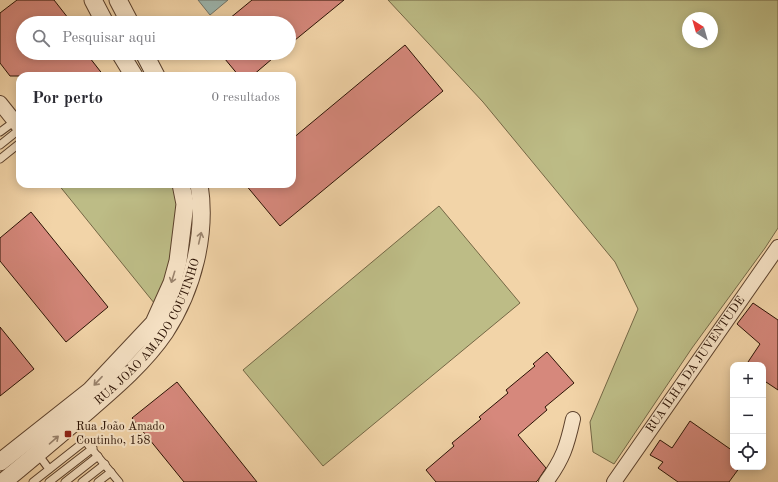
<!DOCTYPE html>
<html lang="pt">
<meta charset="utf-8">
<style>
:root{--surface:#fff;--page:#f2f2f3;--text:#2b2b33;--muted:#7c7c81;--line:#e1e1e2}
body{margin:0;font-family:"Old Standard TT",serif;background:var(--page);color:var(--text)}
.controls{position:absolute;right:12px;bottom:12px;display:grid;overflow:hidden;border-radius:8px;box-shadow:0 2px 10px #0003}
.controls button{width:36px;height:36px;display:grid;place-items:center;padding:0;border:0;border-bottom:1px solid var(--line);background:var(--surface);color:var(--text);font:20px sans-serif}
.compass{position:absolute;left:682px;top:12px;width:36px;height:36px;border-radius:50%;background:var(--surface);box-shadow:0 2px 10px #0003;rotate:323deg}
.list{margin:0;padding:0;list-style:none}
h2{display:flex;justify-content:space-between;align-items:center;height:52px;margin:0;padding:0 16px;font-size:17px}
h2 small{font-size:13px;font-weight:400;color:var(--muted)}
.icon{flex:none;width:22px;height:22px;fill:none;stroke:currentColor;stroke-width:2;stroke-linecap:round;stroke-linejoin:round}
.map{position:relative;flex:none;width:778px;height:482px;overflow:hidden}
.search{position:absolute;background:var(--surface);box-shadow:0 2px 10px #0003;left:16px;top:16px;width:280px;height:44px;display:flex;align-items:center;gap:10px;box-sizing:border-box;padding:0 14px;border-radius:22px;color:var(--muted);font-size:15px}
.panel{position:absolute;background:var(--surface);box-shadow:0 2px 10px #0003;left:16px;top:72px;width:280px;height:116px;border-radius:12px}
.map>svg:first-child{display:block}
.green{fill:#bdbc86;stroke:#746745;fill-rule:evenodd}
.water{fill:#9db7b0;stroke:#6f756b}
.building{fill:#d6887c;stroke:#2b1204}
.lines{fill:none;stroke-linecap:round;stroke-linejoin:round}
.service-casing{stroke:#5d422d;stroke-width:9}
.minor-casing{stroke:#5d422d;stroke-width:16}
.tertiary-casing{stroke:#5d422d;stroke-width:19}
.service{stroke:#f7e3c6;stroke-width:7}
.minor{stroke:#f7e3c6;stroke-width:14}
.tertiary{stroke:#f7e3c6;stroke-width:17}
.oneway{stroke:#9b856f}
.poi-dot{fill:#8f2418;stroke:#f7e3c6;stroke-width:1.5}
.labels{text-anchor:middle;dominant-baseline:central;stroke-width:4;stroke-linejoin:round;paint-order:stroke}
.street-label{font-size:12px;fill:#2b1204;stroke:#f7e3c6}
.poi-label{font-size:12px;fill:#2b1204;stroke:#f7e3c6;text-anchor:start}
</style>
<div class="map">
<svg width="778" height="482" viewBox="0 0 778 482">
<rect width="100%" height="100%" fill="#f2d4a8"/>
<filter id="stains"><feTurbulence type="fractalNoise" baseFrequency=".005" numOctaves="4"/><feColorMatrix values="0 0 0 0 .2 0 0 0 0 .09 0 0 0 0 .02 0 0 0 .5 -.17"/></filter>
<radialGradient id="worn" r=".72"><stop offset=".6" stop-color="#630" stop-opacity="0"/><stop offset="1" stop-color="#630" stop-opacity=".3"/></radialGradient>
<g class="green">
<path d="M 388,0 L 778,0 L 778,228 L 765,248 L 692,348 L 614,464 L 593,452 L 590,422 L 638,309 L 615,262 L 483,102 ZM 688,18 L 712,18 L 712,42 L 688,42 Z"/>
<path d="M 58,184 L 185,184 L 163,314 Z"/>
<path d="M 439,206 L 520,303 L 323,466 L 243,370 Z"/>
</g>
<path class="water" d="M 198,0 L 228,0 L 210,15 Z"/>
<g class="building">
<path d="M 17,0 L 54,0 L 72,23 L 23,23 L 23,53 L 86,53 L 104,76 L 10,76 L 0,63 L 0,13 Z"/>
<path d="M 252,0 L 344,0 L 289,45 L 289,23 L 224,23 Z"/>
<path d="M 405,45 L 443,91 L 280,226 L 245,184 L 292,184 L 292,139 Z"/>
<path d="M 220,53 L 279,53 L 252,76 L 239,76 Z"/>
<path d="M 31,212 L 108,307 L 66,342 L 0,261 L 0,238 Z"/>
<path d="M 753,303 L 778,320 L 778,390 L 763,380 L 763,365 L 746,365 L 760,344 L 737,324 Z"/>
<path d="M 0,327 L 34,369 L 0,396 Z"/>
<path d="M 547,352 L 574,383 L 545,407 L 547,410 L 518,435 L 546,468 L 538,480 L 536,482 L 436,482 L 426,470 L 454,446 L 452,443 L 481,419 L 479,417 L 508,393 L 506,390 L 535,366 L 533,364 Z"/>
<path d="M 177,382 L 257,482 L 184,482 L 132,418 Z"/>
<path d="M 690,421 L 733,451 L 733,467 L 740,467 L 729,482 L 678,482 L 658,468 L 663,462 L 650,455 L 660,440 L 672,448 Z"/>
</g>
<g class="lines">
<g class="service-casing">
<g id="service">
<path d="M 0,132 L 15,121"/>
<path d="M 0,145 L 20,129"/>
<path d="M 0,159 L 20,143"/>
<path d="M 38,454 L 49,469"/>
<path d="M 33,482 L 85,441 L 119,482"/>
<path d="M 49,482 L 93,448"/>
<path d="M 65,482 L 98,456"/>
<path d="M 82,482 L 105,464"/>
<path d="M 98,482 L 111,472"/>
</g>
</g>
<g class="minor-casing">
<g id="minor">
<path d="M 0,103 L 20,128"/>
<path d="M 546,482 C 563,459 567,446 573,419"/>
<path id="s1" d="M 614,482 L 778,247"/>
</g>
</g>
<g class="tertiary-casing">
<g id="tertiary">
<path d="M 93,0 L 105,23"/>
<path d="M 118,0 L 130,23"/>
<path d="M 120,53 L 134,76"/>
<path d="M 144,53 L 156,76"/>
<path d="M 0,462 L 90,391 L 154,323 L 172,283 L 178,261 L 185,204 L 181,184"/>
<path id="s2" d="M 3,482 C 30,460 57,437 84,414 C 113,389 144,363 165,332 C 193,289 207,234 199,184"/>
</g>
</g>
<use href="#service" class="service"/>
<use href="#minor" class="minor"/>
<use href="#tertiary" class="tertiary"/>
</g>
<defs><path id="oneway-shaft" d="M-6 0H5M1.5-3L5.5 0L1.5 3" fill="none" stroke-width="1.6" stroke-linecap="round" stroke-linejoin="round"/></defs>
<g class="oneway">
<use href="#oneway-shaft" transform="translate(200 238) rotate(-77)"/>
<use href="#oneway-shaft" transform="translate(173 277) rotate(107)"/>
<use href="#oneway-shaft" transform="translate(98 381) rotate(133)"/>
<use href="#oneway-shaft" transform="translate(54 440) rotate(-41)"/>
</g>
<rect class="poi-dot" x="64" y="430" width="8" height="8" rx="2"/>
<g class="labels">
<g class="street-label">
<text stroke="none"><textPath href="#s2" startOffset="212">RUA JOÃO AMADO COUTINHO</textPath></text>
<text stroke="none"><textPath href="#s1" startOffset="143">RUA ILHA DA JUVENTUDE</textPath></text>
</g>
<g class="poi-label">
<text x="76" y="427">Rua João Amado<tspan x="76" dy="14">Coutinho, 158</tspan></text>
</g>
</g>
<rect width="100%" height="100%" filter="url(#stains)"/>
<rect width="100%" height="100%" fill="url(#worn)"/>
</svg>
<div class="controls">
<button>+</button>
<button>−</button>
<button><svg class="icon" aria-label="locate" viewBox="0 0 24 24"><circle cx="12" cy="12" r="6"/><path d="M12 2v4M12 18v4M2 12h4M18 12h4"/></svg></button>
</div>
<svg class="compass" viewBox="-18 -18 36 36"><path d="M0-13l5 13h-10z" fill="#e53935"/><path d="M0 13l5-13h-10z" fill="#7c7c81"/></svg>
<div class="search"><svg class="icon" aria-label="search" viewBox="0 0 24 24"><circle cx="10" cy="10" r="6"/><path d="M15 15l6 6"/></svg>Pesquisar aqui</div>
<section class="panel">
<h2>Por perto<small>0 resultados</small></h2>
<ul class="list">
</ul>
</section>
</div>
